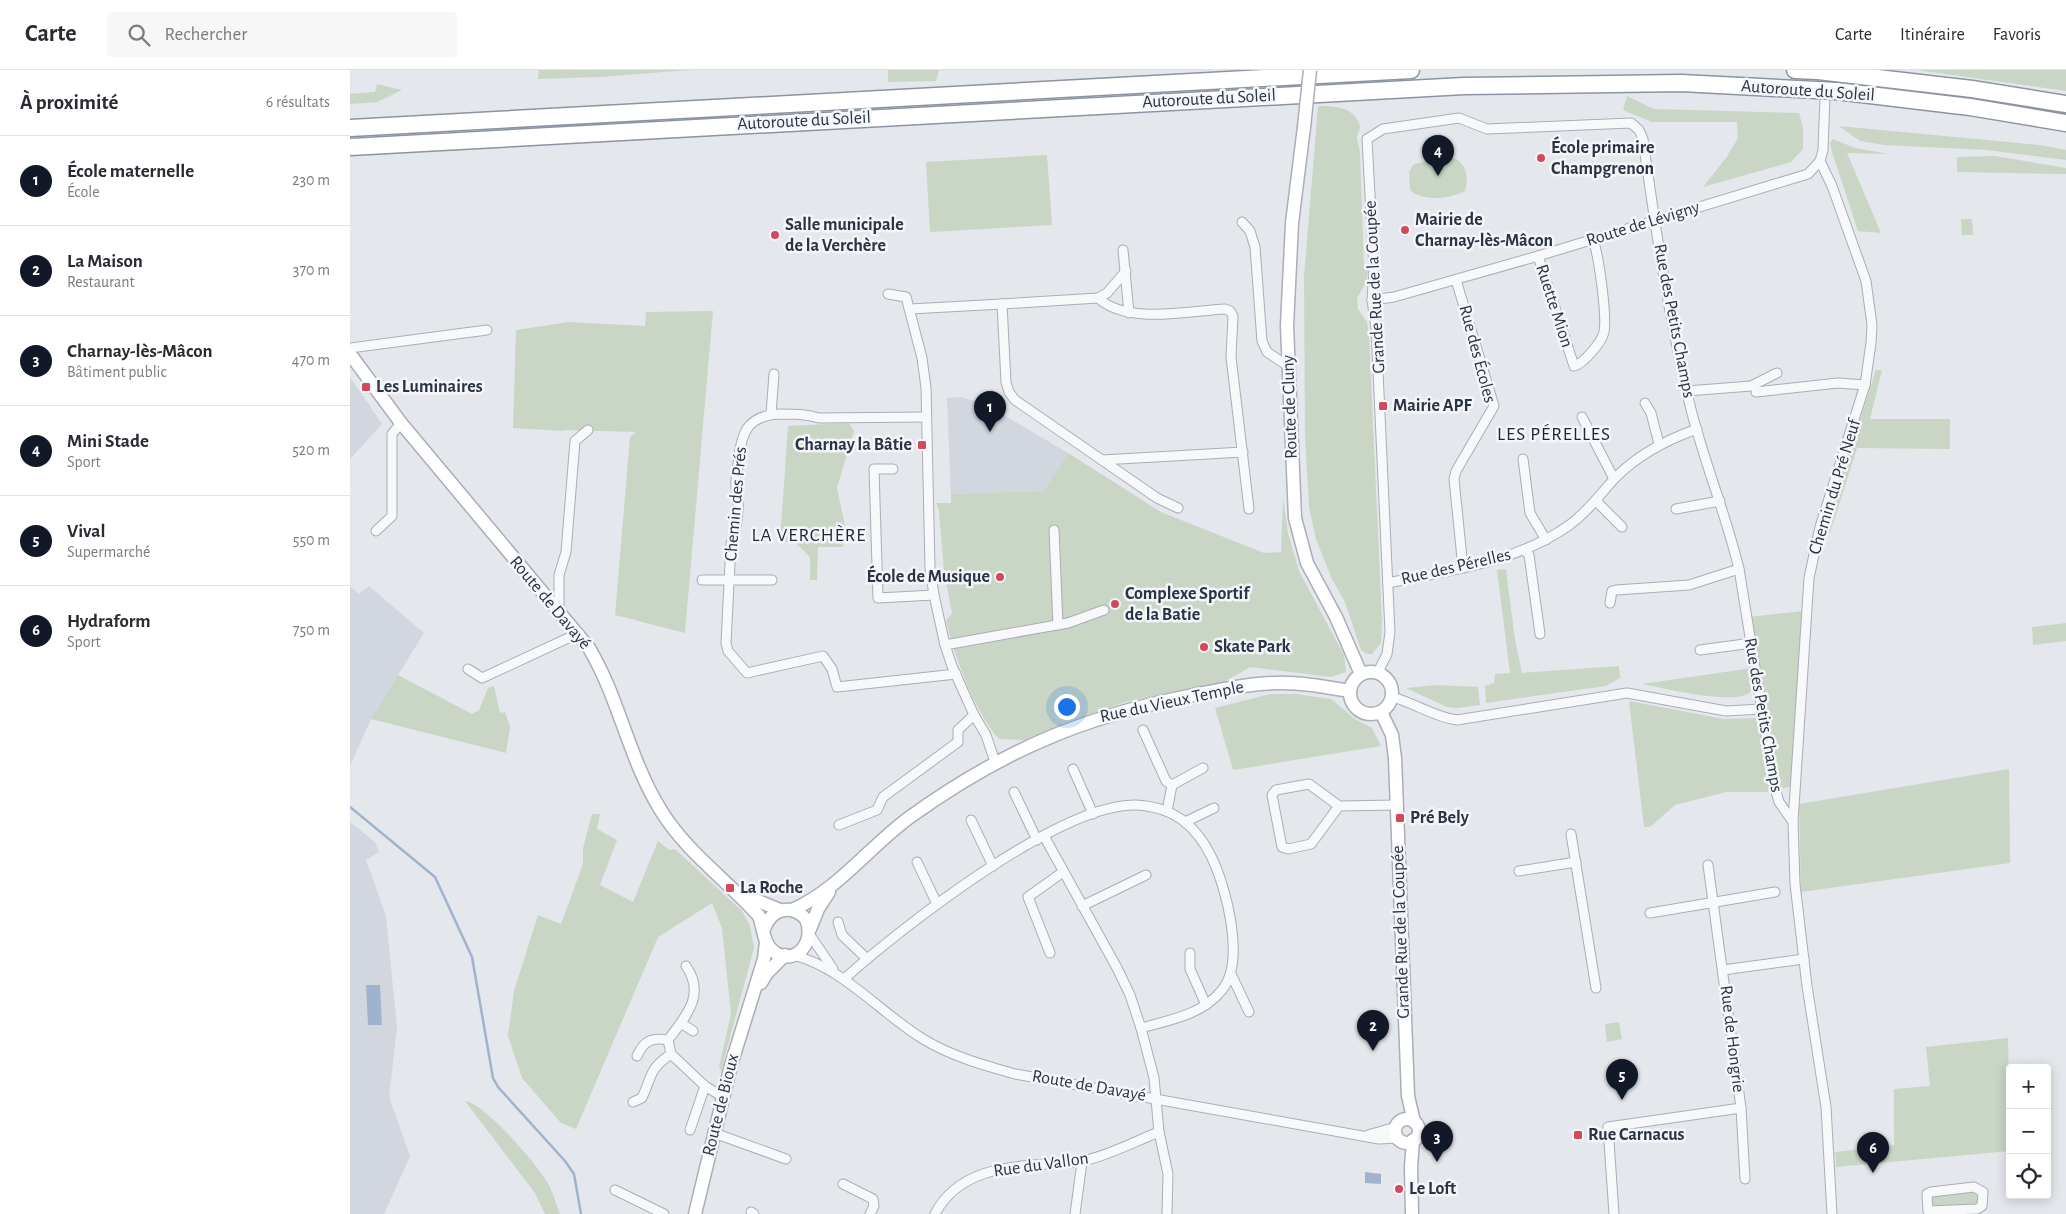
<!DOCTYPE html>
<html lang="fr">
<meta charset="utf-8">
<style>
:root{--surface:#fff;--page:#f7f7f7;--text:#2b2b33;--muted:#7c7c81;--line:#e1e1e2;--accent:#111827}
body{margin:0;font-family:"Alegreya Sans",sans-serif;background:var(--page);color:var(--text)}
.controls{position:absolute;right:15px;bottom:15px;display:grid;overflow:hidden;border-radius:5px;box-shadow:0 2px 12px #0003}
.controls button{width:45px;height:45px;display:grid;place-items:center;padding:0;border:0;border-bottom:1px solid var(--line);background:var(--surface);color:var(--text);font:25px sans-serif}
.you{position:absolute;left:716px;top:636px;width:18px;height:18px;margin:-12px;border:4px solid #fff;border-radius:50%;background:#1a73e8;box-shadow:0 0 0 8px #1a73e833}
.badge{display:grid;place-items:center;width:32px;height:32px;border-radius:50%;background:var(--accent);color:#fff;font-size:16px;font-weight:700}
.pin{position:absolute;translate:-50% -41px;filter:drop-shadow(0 1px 2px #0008)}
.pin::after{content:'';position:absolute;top:26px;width:18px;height:15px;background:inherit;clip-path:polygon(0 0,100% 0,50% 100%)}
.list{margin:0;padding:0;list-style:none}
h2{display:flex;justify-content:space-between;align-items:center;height:65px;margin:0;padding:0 20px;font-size:21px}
h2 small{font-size:16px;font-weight:400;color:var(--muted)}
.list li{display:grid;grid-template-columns:32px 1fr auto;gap:15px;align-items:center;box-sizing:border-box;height:90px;padding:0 20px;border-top:1px solid var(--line)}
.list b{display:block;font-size:19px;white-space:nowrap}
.list p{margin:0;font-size:16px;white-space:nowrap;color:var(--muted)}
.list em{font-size:16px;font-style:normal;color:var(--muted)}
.icon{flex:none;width:28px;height:28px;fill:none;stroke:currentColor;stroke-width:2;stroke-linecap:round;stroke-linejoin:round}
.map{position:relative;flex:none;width:1716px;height:1144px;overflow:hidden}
header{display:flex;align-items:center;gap:30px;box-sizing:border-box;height:70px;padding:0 25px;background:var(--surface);border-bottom:1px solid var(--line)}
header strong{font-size:24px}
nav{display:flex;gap:28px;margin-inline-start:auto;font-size:18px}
.search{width:350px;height:45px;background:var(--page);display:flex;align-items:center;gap:12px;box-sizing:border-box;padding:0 18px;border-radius:5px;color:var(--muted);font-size:19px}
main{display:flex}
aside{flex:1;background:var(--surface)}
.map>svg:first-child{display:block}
.built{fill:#d2d6de}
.green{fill:#c9d6c5}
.water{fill:#9fb4cc}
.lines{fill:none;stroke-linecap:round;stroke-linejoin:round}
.stream{stroke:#9fb4cc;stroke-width:2.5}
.street-casing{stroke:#a9aeb7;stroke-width:11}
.secondary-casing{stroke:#a9aeb7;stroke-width:15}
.highway-casing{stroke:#8b94a3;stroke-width:19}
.street{stroke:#f7f8fa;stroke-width:9}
.secondary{stroke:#fff;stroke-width:12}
.highway{stroke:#fff;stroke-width:16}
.secondary-bridge-casing{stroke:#a9aeb7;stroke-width:15;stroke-linecap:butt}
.highway-bridge-casing{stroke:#8b94a3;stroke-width:19;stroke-linecap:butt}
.secondary-bridge{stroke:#fff;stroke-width:12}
.highway-bridge{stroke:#fff;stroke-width:16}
.poi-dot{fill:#d1495b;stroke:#f4f6f9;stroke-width:2}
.labels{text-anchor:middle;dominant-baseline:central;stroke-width:5;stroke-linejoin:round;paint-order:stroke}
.street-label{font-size:18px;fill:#2b3445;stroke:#f4f6f9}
.poi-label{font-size:18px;font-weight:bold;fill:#2b3445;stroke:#f4f6f9;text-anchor:start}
.neighbourhood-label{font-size:19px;letter-spacing:1px;fill:#1d2536;stroke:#f4f6f9}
</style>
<header>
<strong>Carte</strong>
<div class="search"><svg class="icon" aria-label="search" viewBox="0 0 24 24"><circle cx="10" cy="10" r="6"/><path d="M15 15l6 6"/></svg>Rechercher</div>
<nav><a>Carte</a><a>Itinéraire</a><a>Favoris</a></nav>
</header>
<main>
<aside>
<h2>À proximité<small>6 résultats</small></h2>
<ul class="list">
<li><span class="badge">1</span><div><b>École maternelle</b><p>École</p></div><em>230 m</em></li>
<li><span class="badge">2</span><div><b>La Maison</b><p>Restaurant</p></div><em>370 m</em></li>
<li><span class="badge">3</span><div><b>Charnay-lès-Mâcon</b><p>Bâtiment public</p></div><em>470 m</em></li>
<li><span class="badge">4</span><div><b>Mini Stade</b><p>Sport</p></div><em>520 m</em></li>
<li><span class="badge">5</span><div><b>Vival</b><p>Supermarché</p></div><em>550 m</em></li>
<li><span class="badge">6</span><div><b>Hydraform</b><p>Sport</p></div><em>750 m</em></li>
</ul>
</aside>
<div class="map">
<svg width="1716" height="1144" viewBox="0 0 1716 1144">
<rect width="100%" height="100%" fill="#e4e7ec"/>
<g class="built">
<path d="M 0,307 L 32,354 L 0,389 Z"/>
<path d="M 611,327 L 635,334 L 718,383 L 695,421 L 601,424 L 597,328 Z"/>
<path d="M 0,516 L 9,524 L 19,516 L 74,563 L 21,649 L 0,696 Z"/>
<path d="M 0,752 L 25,772 L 29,782 L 16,790 L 36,846 L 47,958 L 39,1027 L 60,1086 L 34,1144 L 0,1144 Z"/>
</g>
<g class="green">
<path d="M 189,0 L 339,0 L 250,7 L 188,9 Z"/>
<path d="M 538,0 L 589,0 L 586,11 L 538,12 Z"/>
<path d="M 1567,0 L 1716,0 L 1716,21 Z"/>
<path d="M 27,14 L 52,20 L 27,32 L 0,34 L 0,24 L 25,22 Z"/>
<path d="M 1277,26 L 1304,39 L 1449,43 L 1453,58 L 1453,79 L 1441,92 L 1353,117 L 1376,88 L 1388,68 L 1387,52 L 1302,52 L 1273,40 Z"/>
<path d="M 968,36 C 983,36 1002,36 1009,53 C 1012,59 1007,62 1007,68 C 1007,73 1010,78 1010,84 L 1014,197 L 1019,197 L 1016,213 L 1007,228 L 1008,239 L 1017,252 L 1019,265 L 1032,551 L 1031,573 L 1022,584 L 1017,584 L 1011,580 L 995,532 L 981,507 L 966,469 L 959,437 L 955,366 L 954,207 Z"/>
<path d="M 1489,56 L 1690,75 L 1716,80 L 1716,90 L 1637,80 L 1534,75 L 1510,71 Z"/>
<path d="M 1483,69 L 1505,78 L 1538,84 L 1497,83 L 1531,163 L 1508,161 L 1483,85 L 1480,73 Z"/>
<path d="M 697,85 L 702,155 L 580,162 L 576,92 Z"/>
<path d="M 1645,86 L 1716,98 L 1716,104 L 1607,102 L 1607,87 Z"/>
<path d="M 1098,87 C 1116,89 1119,106 1115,121 C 1100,129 1073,132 1060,120 L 1059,102 L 1064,94 Z"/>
<path d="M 1611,149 L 1622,149 L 1623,165 L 1612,165 Z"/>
<path d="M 363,241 L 335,563 L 265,545 L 280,367 L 286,362 L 213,360 L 213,361 L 163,358 L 166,260 L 219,252 L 295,256 L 296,242 Z"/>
<path d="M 1526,300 L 1532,300 L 1520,349 L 1600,349 L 1600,379 L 1507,378 L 1480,463 L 1474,463 Z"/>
<path d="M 499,353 L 504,361 L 487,418 L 496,460 L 493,477 L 468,477 L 467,510 L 460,510 L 460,487 L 445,472 L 430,472 L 438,356 Z"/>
<path d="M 718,383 L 811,442 L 914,483 L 931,482 L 933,429 L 938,463 L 949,501 L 994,585 L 996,602 L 981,607 L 900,597 L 874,612 L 776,632 L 717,652 L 674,670 L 649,669 C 624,641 605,587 596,551 L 602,543 L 594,501 L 589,441 L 586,433 L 601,433 L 601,424 L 694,421 Z"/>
<path d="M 1156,499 L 1165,570 L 1172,603 L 1269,596 L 1270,608 L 1256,616 L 1136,633 L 1135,616 L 1144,613 L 1145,604 L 1160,603 L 1147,500 Z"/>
<path d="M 1453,541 L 1443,716 L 1429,719 L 1400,547 Z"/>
<path d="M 1716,553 L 1716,571 L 1683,575 L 1682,557 Z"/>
<path d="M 1402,598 C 1403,605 1406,614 1401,621 C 1390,637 1312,618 1292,614 Z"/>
<path d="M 48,605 L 122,644 L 129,640 L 138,618 L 144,616 L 150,643 L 155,642 L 160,657 L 156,683 L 21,649 Z"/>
<path d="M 1087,615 L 1128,617 L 1130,635 L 1108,638 L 1097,637 L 1056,618 Z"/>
<path d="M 920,624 L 946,624 L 981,629 L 1005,649 L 1022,658 L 1031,676 L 883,700 L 865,638 Z"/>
<path d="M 1279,631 L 1374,649 L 1408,648 L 1420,722 L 1376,722 L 1325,735 L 1300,757 L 1294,757 Z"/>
<path d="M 1659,699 L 1660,793 L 1451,822 L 1449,734 Z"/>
<path d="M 242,744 L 250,744 L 247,759 L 267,770 L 250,815 L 283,832 L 308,771 L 319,780 L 325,779 L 392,841 L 400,856 L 404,878 L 371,1001 L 369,997 L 381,944 L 372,858 L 362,833 L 308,867 L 226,1059 L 211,1053 L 172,1008 L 158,966 L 164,921 L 188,845 L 211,854 L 233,794 L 233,778 Z"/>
<path d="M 1269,952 L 1272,969 L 1257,972 L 1255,954 Z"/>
<path d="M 1658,968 L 1660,1081 L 1486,1097 L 1485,1082 L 1544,1075 L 1544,1019 L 1580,1016 L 1576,977 Z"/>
<path d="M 1274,999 L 1277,1015 L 1262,1017 L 1260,1001 Z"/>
<path d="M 115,1031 C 134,1033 186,1093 197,1112 C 203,1121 206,1134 210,1144 L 195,1144 L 185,1123 Z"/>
<path d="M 1625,1120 L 1630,1126 L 1626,1136 L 1582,1138 L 1580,1126 Z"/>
</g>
<g class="water">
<path d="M 16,915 L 30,915 L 32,955 L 18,955 Z"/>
<path d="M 1015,1102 L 1031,1104 L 1031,1114 L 1015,1113 Z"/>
</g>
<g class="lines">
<path class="stream" d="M 0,737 L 85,807 L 122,887 L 143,1008 L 148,1017 L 215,1091 L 224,1104 L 231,1144"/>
<g class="street-casing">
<g id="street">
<path d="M 892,152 L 900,161 L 905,177 L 912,271 L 917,282 L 938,296"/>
<path d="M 773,180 L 779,243"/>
<path d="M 1188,186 L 1224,296 C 1233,294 1252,272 1254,262 C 1257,246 1249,186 1243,170"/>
<path d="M 1106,210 L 1144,336 L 1106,401 L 1104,409 L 1113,498"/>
<path d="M 538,224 L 556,227 L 572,288 L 576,318 L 580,498 L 584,525 L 595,575 L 602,596 L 624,645 L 636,665 L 645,692"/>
<path d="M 748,228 C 778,255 837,241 875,239 L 880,241 L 883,246 L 881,287 L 899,439"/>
<path d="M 1022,230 L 1044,227 L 1188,186 L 1458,104 L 1470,91 L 1473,80 L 1476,0"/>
<path d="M 652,234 L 748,228 L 757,223 L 776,201"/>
<path d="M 560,239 L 652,234 L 656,312 L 659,322 L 665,330 L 807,428 L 828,438"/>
<path d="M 0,278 L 137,260"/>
<path d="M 1337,321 L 1401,316 L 1427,303"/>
<path d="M 1406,322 L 1488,313 L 1515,315"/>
<path d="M 1295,333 L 1301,343 L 1309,374"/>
<path d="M 421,344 L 424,304"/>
<path d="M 576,347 L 469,348 C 455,344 445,344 431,344 C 396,345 391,364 388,394 C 387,402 385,410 386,417 C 386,421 388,425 388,428 C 389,443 386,460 381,474 L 376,573 L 378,581 L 397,603 L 473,586 L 482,599 L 487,617 L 606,604"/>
<path d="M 1232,347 L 1264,409"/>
<path d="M 1173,389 L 1180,443 L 1196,470"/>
<path d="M 752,390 L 893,382"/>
<path d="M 543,399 L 524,399 L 528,528 L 584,525"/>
<path d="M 1246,431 L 1272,457"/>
<path d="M 1326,439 L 1370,431"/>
<path d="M 704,460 L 708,555"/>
<path d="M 26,461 L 42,446 L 42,364 L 51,353"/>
<path d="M 1175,481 L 1179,485 L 1190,564"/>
<path d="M 352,510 L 422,510"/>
<path d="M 1038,513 C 1100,500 1165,493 1218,456 C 1237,443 1250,424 1266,407 C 1289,384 1316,370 1347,359"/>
<path d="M 1260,533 L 1262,521 L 1266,520 L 1339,515 L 1389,499"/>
<path d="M 209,539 L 209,505 L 216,482 L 225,371 L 238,360"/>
<path d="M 595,575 L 718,553 L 754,540"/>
<path d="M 1350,580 L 1402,573"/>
<path d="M 118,599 L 132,608 L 229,563"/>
<path d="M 1028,602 L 1037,584 L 1040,562 L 1026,258 L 1022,230 L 1024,200 L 1017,69 L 1033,59 L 1109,48 L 1137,59 L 1281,53 L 1289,60 L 1293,69 C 1305,156 1318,242 1338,327 C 1351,385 1375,440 1389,499 L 1424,715 L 1429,732 L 1443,752 L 1445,814 L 1457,916 L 1476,1037 L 1482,1144"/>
<path d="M 1042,627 C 1065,633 1084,647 1107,650 L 1277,623 L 1376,641 L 1412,639"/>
<path d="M 793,660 L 816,711 L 822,715"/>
<path d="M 723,699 L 743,744"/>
<path d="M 664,722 L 687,770"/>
<path d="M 989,736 L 961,774 L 938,779 L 932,777 L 922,725 L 926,720 L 959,714 L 989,736 L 1046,735"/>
<path d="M 817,741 L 822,715 L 853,698"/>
<path d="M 621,750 L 643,796"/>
<path d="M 835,752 L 864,738"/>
<path d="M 1443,752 L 1459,508 L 1470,457 L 1515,315 L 1521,273 L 1522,255 L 1516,211 L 1482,116 L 1470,91"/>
<path d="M 489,755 L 527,740 L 533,727 L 608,672 L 608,660 L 624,645"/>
<path d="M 1221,764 L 1246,918"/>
<path d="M 694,766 L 767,898 L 780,925 L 791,958 L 804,1008 L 809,1062 L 818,1104 L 817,1144"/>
<path d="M 567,792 L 587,834"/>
<path d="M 1358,795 L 1391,1038 L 1395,1109"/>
<path d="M 1169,801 L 1226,792"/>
<path d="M 732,836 L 796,805"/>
<path d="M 1300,843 L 1425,822"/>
<path d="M 488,852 L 492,865 L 517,889"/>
<path d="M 460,865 L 483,899"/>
<path d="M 700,883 L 678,827 L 713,802"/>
<path d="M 840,883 L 840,899 L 856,935"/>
<path d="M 443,885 C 494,898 529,942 573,969 C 601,986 633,995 665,1004 L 1029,1069 L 1048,1068"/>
<path d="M 1373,900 L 1454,889"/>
<path d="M 881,904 L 899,942"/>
<path d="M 494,909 C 551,858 710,733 786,735 C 804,736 822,741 836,753 C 846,761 855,774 861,786 C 876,816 896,891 872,920 C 852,945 820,950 791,958"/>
<path d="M 331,953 L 343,961"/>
<path d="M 321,984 L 355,1016 L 340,1060"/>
<path d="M 287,986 C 294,971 301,967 318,970"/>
<path d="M 355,1016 L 373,1027"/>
<path d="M 283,1032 L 292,1028 C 302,1006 299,999 321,984 L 318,970 C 336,946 356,925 336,896"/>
<path d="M 364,1063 L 436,1089"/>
<path d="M 1018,1065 L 1046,1057"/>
<path d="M 493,1114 L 523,1129 L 524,1136 L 520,1144"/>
<path d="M 1624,1117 L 1633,1122 L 1632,1136 L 1627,1139 L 1578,1141 L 1577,1124 L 1581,1122 Z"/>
<path d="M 265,1120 L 314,1144"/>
<path d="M 401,1142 L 404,1144"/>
<path d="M 585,1144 C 607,1101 656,1096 699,1094 C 710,1093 723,1094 733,1091 C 760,1085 783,1072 809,1062"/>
<path d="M 725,1144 L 732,1092"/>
<path d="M 1264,1144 L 1258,1057 L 1391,1038"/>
</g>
</g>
<g class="secondary-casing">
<g id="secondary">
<path d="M 954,57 L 942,153 L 937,256 L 945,448 L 957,493 L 986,547 L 1011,604"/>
<path d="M 0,284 L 51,353 L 239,578 C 269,628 279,689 310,739 C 335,781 377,810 409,846 C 413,856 413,871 421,879 C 440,899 467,876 456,849 C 441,833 421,839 414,859"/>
<circle cx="1021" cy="623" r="21"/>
<path d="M 1031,642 L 1042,665 L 1045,688 L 1058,1026 L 1064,1052"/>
<path d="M 391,824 L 430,840"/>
<path d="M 442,840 C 488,820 520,776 560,747 C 649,683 731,647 839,626 C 867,620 896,614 925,613 C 949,612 976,617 1000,621"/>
<path d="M 460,859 L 468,839 L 479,822"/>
<path d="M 411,913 L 417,903 L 435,885"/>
<circle cx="1057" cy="1061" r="12"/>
<path d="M 345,1144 L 381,995 L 414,889 L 416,872"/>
<path d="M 1062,1144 L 1061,1097 L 1063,1070"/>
</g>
</g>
<g class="highway-casing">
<g id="highway">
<path d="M 1445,0 L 1468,1"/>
<path d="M 1485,3 L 1622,19 L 1716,34"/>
<path d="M 1486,21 L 1620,37 L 1716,53"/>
<path d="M 0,58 L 1061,0"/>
<path d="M 0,77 L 1114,16 L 1331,13 L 1466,20"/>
</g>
</g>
<use href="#street" class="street"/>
<use href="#secondary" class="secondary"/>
<use href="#highway" class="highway"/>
<g class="secondary-bridge-casing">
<path id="secondary-bridge" d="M 954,57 L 960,0"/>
</g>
<g class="highway-bridge-casing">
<g id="highway-bridge">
<path d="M 1468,1 L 1485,3"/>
<path d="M 1466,20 L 1486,21"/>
</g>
</g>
<use href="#secondary-bridge" class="secondary-bridge"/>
<use href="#highway-bridge" class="highway-bridge"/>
</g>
<g class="poi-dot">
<circle cx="1191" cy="88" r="5"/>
<circle cx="1055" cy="160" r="5"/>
<circle cx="425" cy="165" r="5"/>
<rect x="11" y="312" width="10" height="10" rx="2.5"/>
<rect x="1028" y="331" width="10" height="10" rx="2.5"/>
<rect x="567" y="370" width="10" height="10" rx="2.5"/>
<circle cx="650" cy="507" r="5"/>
<circle cx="765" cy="534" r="5"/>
<circle cx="854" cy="577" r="5"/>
<rect x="1045" y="743" width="10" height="10" rx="2.5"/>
<rect x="375" y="813" width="10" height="10" rx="2.5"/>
<rect x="1223" y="1060" width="10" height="10" rx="2.5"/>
<circle cx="1049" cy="1119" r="5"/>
</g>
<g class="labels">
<g class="street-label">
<text transform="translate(1458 21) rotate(4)">Autoroute du Soleil</text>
<text transform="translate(859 29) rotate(-3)">Autoroute du Soleil</text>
<text transform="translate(454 51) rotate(-3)">Autoroute du Soleil</text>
<text transform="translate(1293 154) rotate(-17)">Route de Lévigny</text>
<text transform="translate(1025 217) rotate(-93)">Grande Rue de la Coupée</text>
<text transform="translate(1204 236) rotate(72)">Ruette Mion</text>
<text transform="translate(1324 251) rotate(79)">Rue des Petits Champs</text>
<text transform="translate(1127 284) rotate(75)">Rue des Écoles</text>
<text transform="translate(940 337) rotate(-92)">Route de Cluny</text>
<text transform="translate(1485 417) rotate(-73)">Chemin du Pré Neuf</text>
<text transform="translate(386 434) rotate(-85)">Chemin des Prés</text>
<text transform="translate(1106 497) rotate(-13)">Rue des Pérelles</text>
<text transform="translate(200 533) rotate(50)">Route de Davayé</text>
<text transform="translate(822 632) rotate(-12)">Rue du Vieux Temple</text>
<text transform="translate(1413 645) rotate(80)">Rue des Petits Champs</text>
<text transform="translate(1051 862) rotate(-92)">Grande Rue de la Coupée</text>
<text transform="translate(1382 969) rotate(83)">Rue de Hongrie</text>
<text transform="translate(739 1016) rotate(10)">Route de Davayé</text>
<text transform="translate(371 1035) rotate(-76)">Route de Bioux</text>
<text transform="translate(691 1095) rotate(-8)">Rue du Vallon</text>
</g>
<g class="poi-label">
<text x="1201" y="78">École primaire<tspan x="1201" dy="21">Champgrenon</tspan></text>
<text x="1065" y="150">Mairie de<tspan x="1065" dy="21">Charnay-lès-Mâcon</tspan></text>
<text x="435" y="155">Salle municipale<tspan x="435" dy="21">de la Verchère</tspan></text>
<text x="26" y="317">Les Luminaires</text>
<text x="1043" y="336">Mairie APF</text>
<text x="562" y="375" text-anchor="end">Charnay la Bâtie</text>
<text x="640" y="507" text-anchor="end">École de Musique</text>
<text x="775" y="524">Complexe Sportif<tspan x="775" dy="21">de la Batie</tspan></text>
<text x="864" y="577">Skate Park</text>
<text x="1060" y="748">Pré Bely</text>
<text x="390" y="818">La Roche</text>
<text x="1238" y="1065">Rue Carnacus</text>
<text x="1059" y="1119">Le Loft</text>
</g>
<g class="neighbourhood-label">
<text x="1204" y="364">LES PÉRELLES</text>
<text x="459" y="465">LA VERCHÈRE</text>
</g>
</g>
</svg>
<div class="controls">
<button>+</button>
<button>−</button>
<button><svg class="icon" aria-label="locate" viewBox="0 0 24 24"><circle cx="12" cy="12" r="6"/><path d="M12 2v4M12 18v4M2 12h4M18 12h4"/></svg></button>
</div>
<div class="you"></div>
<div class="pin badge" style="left:640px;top:362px">1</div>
<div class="pin badge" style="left:1023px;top:981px">2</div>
<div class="pin badge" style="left:1087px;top:1092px">3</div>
<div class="pin badge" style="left:1088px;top:106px">4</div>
<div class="pin badge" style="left:1272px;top:1030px">5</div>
<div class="pin badge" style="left:1523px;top:1103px">6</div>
</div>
</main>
